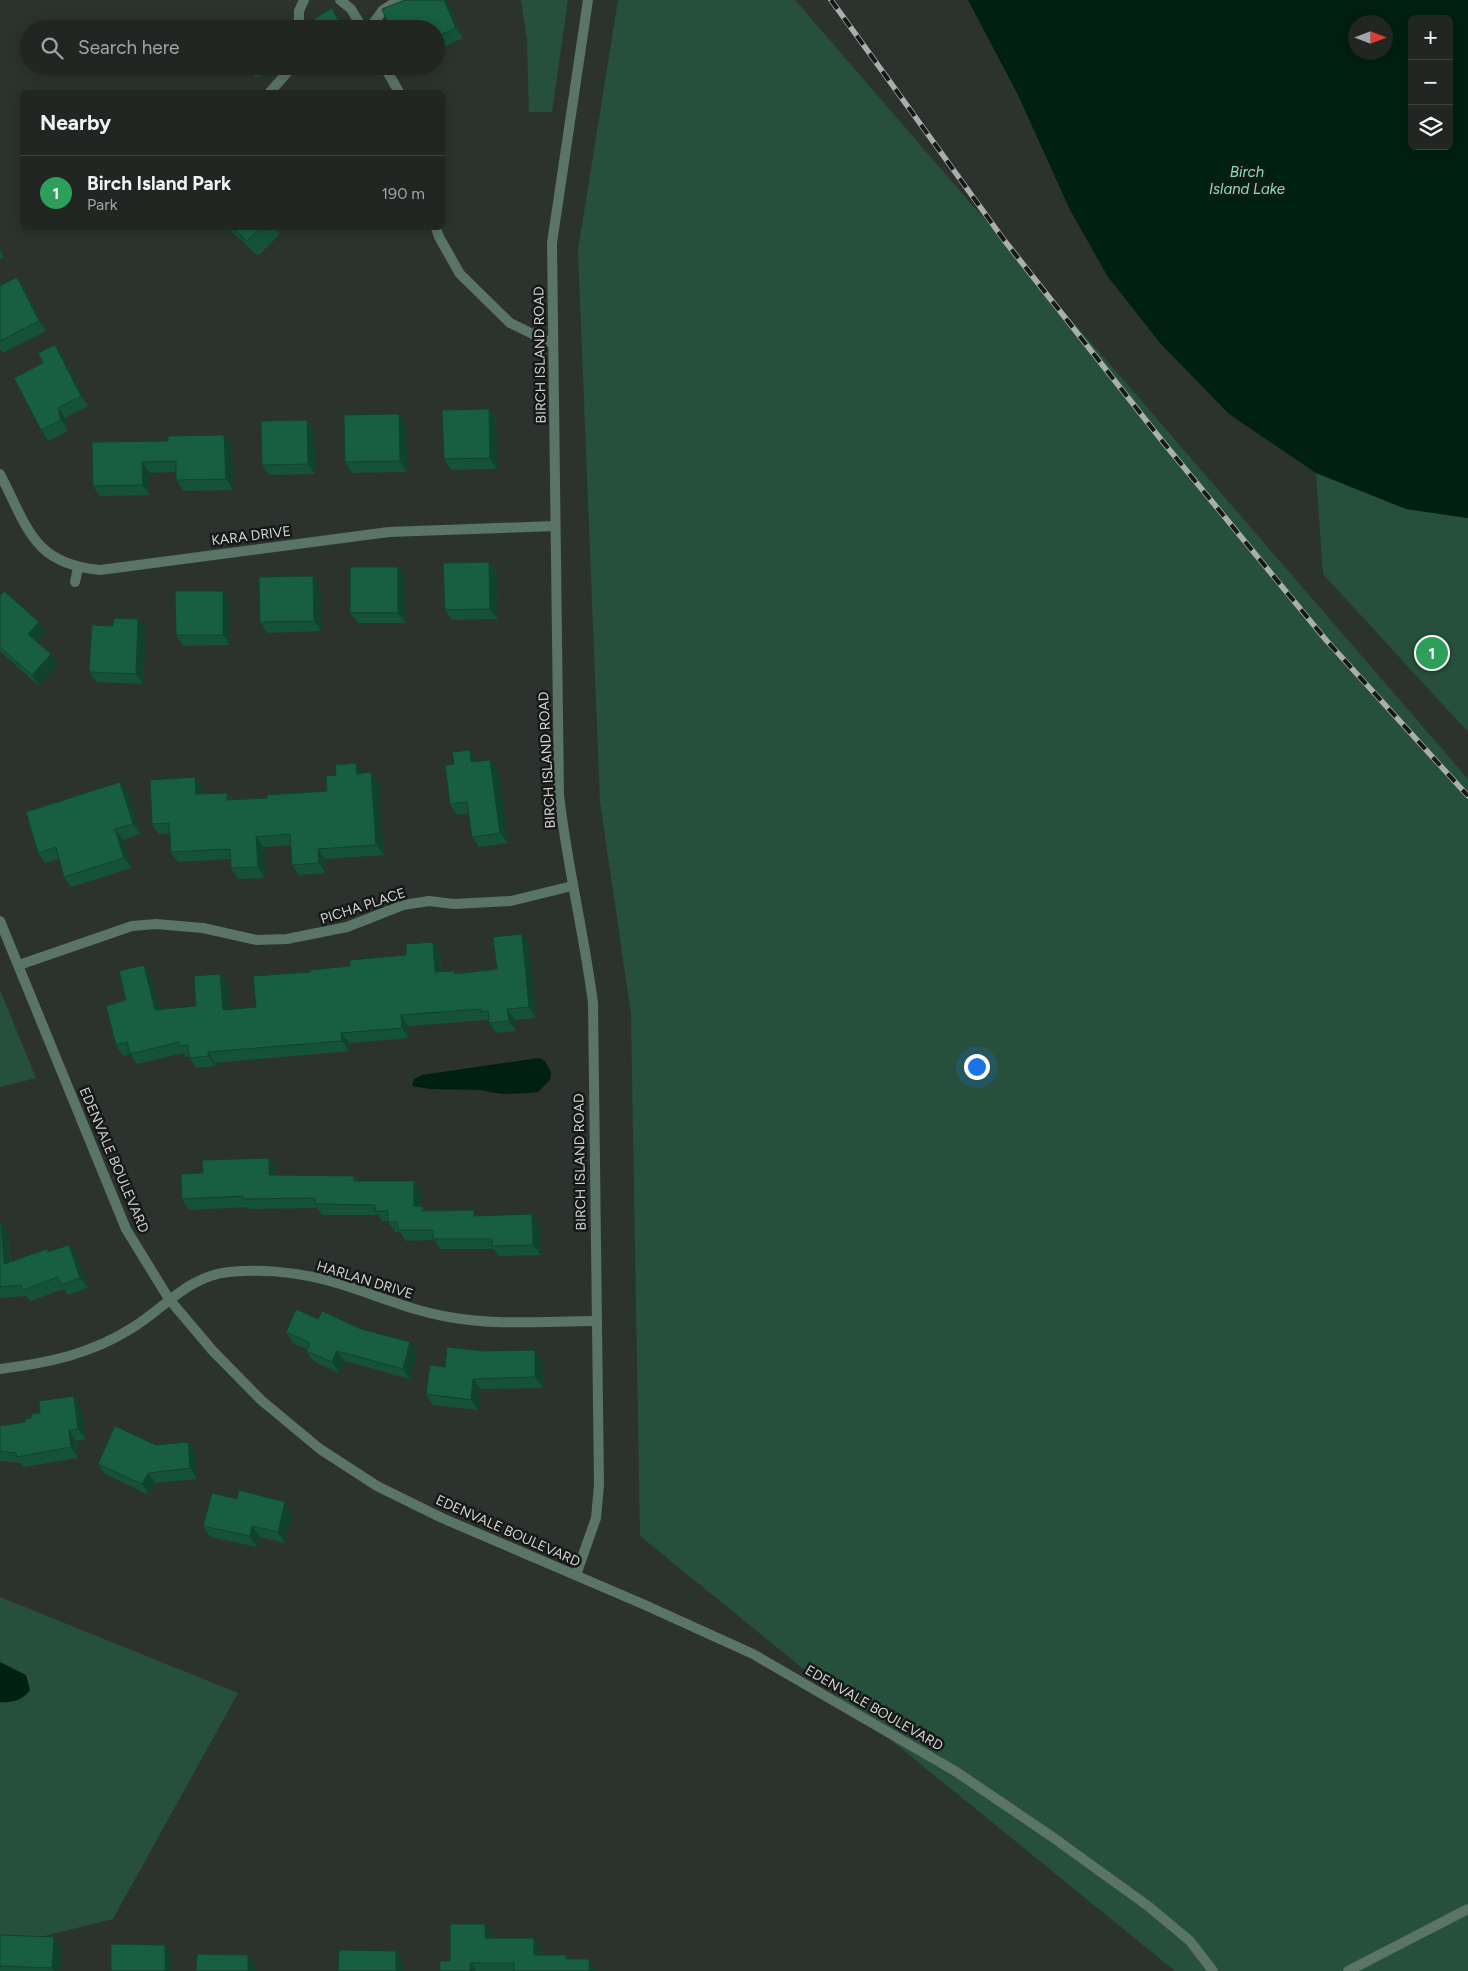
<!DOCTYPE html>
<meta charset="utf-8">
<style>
:root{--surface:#212623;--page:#2d3230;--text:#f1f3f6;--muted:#a2a5a6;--line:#3e4341;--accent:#b45309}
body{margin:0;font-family:Figtree,sans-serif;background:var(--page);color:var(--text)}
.controls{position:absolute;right:15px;top:15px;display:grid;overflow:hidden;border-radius:8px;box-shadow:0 2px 12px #0003}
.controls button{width:45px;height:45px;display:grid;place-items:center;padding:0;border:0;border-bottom:1px solid var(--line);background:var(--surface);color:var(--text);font:25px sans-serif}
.compass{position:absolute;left:1348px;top:15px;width:45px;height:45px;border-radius:50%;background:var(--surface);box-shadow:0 2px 12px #0003;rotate:90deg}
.you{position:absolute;left:976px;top:1066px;width:18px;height:18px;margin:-12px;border:4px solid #fff;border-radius:50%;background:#1a73e8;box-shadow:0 0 0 8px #1a73e833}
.badge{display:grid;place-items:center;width:32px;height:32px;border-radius:50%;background:var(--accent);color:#fff;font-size:16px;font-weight:700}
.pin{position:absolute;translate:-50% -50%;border:2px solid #fff;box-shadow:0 1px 5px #0006}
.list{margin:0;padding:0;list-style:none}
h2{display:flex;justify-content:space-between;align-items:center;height:65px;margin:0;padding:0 20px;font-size:21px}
h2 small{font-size:16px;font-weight:400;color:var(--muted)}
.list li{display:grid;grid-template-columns:32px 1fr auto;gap:15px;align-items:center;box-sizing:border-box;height:75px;padding:0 20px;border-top:1px solid var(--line)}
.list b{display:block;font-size:19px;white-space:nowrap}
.list p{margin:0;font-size:16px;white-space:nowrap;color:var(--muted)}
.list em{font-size:16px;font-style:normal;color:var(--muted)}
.icon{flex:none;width:28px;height:28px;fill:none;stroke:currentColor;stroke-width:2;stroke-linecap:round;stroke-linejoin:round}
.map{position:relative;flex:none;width:1468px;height:1971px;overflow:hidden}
.search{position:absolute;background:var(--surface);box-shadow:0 2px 12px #0003;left:20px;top:20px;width:425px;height:55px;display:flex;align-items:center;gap:12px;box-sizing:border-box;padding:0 18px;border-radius:28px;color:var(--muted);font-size:19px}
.panel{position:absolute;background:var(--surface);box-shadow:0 2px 12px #0003;left:20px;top:90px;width:425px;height:140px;border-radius:8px}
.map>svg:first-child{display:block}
.green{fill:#26503b}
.water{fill:#002011;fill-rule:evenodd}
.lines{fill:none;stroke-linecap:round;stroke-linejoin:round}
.service{stroke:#5a7466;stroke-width:10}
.minor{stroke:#5a7466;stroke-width:10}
.tertiary{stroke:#5a7466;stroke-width:10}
.rail-casing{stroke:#abafac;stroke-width:5.5}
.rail{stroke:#161918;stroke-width:4;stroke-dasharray:11;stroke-linecap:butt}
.wall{fill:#155238}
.shaded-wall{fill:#11422e}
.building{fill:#185f41;stroke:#11422e}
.labels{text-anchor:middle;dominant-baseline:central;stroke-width:5;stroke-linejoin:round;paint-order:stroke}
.street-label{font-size:14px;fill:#d1d5d2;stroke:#161918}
.water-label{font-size:15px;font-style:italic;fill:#83e4b3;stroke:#161918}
</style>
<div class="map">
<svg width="1468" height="1971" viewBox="0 0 1468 1971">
<rect width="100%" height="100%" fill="#2c332f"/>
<g class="green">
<path d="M 521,0 L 568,0 L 552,112 L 529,112 L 527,40 Z"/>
<path d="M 618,0 L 795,0 L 1468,779 L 1468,1971 L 1175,1971 L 640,1536 L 631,1014 L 600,802 L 578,250 Z"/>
<path d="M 1316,473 L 1406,509 L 1468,518 L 1468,732 L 1323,574 Z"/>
<path d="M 0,990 L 36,1078 L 0,1087 Z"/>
<path d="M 0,1597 L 238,1693 L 113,1919 L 0,1947 Z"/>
</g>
<g class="water">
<path d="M 968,0 L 1468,0 L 1468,518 L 1406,509 L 1316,473 L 1229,414 L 1160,343 L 1108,277 L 1070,210 L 1018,95 ZM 1412,19 L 1449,19 L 1449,146 L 1412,146 ZM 1356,22 L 1386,22 L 1386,52 L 1356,52 Z"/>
<path d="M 538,1058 L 545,1061 L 551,1072 L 550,1080 L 538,1092 L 530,1093 L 501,1094 L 480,1090 L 429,1089 L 412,1086 L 414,1079 L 422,1075 Z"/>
<path d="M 0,1662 L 26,1675 L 30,1690 C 23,1700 12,1703 0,1702 Z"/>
</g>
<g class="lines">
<g class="service">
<path d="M 340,0 L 351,9 L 363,29"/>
<path d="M 299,29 L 299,11 L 304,0"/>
<path d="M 369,29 L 383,10 L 399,0"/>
<path d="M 384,66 L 399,92"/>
<path d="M 270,92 L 293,66"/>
<path d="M 436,228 L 439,237 L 460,274 L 510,323 L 553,344"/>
</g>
<g class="minor">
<path d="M 0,474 C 28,528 33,564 100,570 L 389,532 L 555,526"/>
<path d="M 75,582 L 78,568"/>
<path d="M 19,965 L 132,926 L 156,924 L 203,928 L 257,940 L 287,939 L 347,927 L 403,905 L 429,901 L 454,904 L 511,901 L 572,886"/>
<path d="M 0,1369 C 48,1363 91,1354 132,1328 C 165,1308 188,1276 229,1272 C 260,1269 296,1272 326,1280 C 368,1291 407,1310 449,1317 C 497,1326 548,1321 596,1321"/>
<path d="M 576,1575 L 596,1518 L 599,1485 L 593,1003 C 584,933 567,865 559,795 L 552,243 L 588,0"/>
<path d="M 1348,1971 L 1468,1909"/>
</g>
<path class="tertiary" d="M 0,921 L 126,1229 L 169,1299 L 212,1350 L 261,1400 L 320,1449 L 377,1486 L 442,1518 L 645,1605 L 753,1654 L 955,1771 L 1051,1836 L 1148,1906 L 1190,1941 L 1213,1971"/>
<g class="rail-casing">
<path id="rail" d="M 831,0 L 1004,240 L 1163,442 L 1326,640 L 1468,796"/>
</g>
<use href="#rail" class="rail"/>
</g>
<g class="wall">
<path d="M 405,0 L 447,0 L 463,38 L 436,51 L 436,29 Z"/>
<path d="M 332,8 L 336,14 L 344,29 L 316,29 Z"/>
<path d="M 248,66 L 278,66 L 256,78 Z"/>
<path d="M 228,228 L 275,228 L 280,234 L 258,256 Z"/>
<path d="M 0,250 L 4,257 L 0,259 Z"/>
<path d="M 17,277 L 24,288 L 46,331 L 3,353 L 0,349 L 0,286 Z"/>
<path d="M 62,355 L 88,406 L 65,418 L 68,431 L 48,441 L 41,430 Z"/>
<path d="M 489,409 L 496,419 L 497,469 L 451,470 L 444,459 Z"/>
<path d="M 399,414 L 406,424 L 407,472 L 352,473 L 345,462 Z"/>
<path d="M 307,420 L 314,430 L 315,474 L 269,475 L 262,465 Z"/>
<path d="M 92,442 L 232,445 L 233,490 L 184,491 L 176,480 L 176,472 L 150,473 L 150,495 L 100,496 L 93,486 Z"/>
<path d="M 489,562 L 497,572 L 498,619 L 452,620 L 445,610 Z"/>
<path d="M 313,576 L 320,587 L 321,631 L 267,633 L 260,622 Z"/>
<path d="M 405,577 L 406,623 L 358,623 L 350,613 Z"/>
<path d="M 223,591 L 230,601 L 230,645 L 183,646 L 176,635 Z"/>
<path d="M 0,596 L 39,622 L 46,632 L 37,642 L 51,654 L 58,664 L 39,686 L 0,651 Z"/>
<path d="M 138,619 L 146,629 L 143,684 L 97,682 L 89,672 L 113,626 Z"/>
<path d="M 470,750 L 477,762 L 498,770 L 508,843 L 479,847 L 472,837 L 469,813 L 457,815 L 450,804 L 454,764 Z"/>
<path d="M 371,772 L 378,783 L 384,855 L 325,859 L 326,873 L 299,875 L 292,865 L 291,845 L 264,847 L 265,878 L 238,879 L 231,868 L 231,859 L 178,862 L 171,852 L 170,833 L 159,834 L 152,824 L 203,788 L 203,794 L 227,793 L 232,799 L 267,798 L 327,791 L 363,773 Z"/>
<path d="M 120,782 L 128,793 L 141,834 L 123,840 L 132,868 L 71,887 L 64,877 L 59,859 L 45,863 L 38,853 Z"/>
<path d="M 433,942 L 440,952 L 442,972 L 455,971 L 457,973 L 497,969 L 529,944 L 536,1018 L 515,1020 L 516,1031 L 496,1033 L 487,1020 L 408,1026 L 409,1038 L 349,1043 L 349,1051 L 215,1063 L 216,1066 L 196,1068 L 189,1056 L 186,1057 L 184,1053 L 137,1064 L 130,1054 L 123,1056 L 116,1045 L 126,1000 L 151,975 L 159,1009 L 196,1006 L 228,984 L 230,1009 L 256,1007 L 310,972 L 350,966 L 406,955 Z"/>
<path d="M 276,1169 L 277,1175 L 354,1176 L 358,1181 L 414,1181 L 422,1191 L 422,1206 L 426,1211 L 478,1216 L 540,1224 L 541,1255 L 499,1256 L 494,1249 L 440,1249 L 434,1240 L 406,1241 L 400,1232 L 395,1232 L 388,1221 L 382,1221 L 378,1215 L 322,1215 L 317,1208 L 250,1209 L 248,1207 L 189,1210 L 182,1199 Z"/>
<path d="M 0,1223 L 1,1223 L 8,1233 L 11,1262 L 47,1249 L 49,1252 L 76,1255 L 88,1288 L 68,1295 L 64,1289 L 30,1301 L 26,1296 L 0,1298 Z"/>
<path d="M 318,1319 L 361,1329 L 417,1353 L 410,1379 L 345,1361 L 339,1373 L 313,1361 L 306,1351 L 307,1349 L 293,1343 L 286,1332 Z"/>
<path d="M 542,1361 L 543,1388 L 481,1389 L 478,1410 L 433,1405 L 426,1394 L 445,1367 Z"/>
<path d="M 74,1396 L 81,1406 L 86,1439 L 76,1441 L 78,1458 L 24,1467 L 21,1463 L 0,1461 L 0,1426 L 25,1422 L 31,1418 Z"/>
<path d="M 188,1442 L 195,1453 L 197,1479 L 155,1483 L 149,1495 L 105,1474 L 98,1464 L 156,1445 Z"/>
<path d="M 292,1512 L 285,1543 L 260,1537 L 257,1547 L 210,1537 L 203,1526 Z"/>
<path d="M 493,1934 L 493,1938 L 542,1948 L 542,1955 L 566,1955 L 569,1959 L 596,1970 L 596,1971 L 440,1971 L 450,1961 Z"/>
<path d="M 0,1935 L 54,1937 L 61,1948 L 60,1971 L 0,1971 Z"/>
</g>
<g class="shaded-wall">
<path d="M 444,0 L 447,0 L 463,38 L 456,28 Z"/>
<path d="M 332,8 L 336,14 L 344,29 L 340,24 Z"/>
<path d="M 17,277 L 24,288 L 46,331 L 39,321 Z"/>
<path d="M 55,345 L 62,355 L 88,406 L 81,396 Z"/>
<path d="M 58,408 L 65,418 L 68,431 L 61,420 Z"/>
<path d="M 489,409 L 496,419 L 497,469 L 490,458 Z"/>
<path d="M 399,414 L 406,424 L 407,472 L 400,461 Z"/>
<path d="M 307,420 L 314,430 L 315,474 L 308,464 Z"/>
<path d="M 224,435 L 232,445 L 233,490 L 226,479 Z"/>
<path d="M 142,462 L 150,473 L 150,495 L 143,485 Z"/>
<path d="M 489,562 L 497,572 L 498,619 L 490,609 Z"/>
<path d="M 398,567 L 405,577 L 406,623 L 398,613 Z"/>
<path d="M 313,576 L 320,587 L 321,631 L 314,621 Z"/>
<path d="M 223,591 L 230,601 L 230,645 L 223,635 Z"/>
<path d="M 138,619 L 146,629 L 143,684 L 136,674 Z"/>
<path d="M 39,622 L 46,632 L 36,644 L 28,634 Z"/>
<path d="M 51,654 L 58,664 L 39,686 L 32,675 Z"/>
<path d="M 470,750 L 477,760 L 479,773 L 471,762 Z"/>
<path d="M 490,760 L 498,770 L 508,843 L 500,833 Z"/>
<path d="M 356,763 L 363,774 L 357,774 Z"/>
<path d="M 371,772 L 378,783 L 384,855 L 376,845 Z"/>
<path d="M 195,777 L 203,788 L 204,805 L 196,794 Z"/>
<path d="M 120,782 L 128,793 L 141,834 L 133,824 Z"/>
<path d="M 227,793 L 234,803 L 227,800 Z"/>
<path d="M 115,829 L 123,840 L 132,868 L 124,858 Z"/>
<path d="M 256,837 L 264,847 L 265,878 L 258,867 Z"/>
<path d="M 318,849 L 325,859 L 326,873 L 319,863 Z"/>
<path d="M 522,934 L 529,944 L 536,1018 L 529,1007 Z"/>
<path d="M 433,942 L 440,952 L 442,983 L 435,972 Z"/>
<path d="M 144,965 L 151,975 L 162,1020 L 155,1010 Z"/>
<path d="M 220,974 L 228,984 L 231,1020 L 223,1010 Z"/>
<path d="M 507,1009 L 515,1020 L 516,1031 L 509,1021 Z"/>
<path d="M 401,1015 L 408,1026 L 409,1038 L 402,1028 Z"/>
<path d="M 341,1033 L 349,1043 L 349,1051 L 342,1041 Z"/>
<path d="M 208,1052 L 215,1063 L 216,1066 L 208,1056 Z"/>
<path d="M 269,1158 L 276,1169 L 277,1185 L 269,1175 Z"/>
<path d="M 414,1181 L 422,1191 L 422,1216 L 414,1206 Z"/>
<path d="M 532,1214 L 540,1224 L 541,1255 L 533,1245 Z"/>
<path d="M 1,1223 L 8,1233 L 11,1275 L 4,1264 Z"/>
<path d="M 69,1245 L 76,1255 L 88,1288 L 80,1278 Z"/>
<path d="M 410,1342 L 417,1353 L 410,1379 L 403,1369 Z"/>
<path d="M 535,1350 L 542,1361 L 543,1388 L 535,1377 Z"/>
<path d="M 337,1351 L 345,1361 L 339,1373 L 332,1362 Z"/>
<path d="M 473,1379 L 481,1389 L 478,1410 L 471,1400 Z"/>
<path d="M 74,1396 L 81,1406 L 86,1439 L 78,1429 Z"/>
<path d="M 69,1430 L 76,1441 L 78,1458 L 71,1447 Z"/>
<path d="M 188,1442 L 195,1453 L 197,1479 L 190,1468 Z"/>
<path d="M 148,1473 L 155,1483 L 149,1495 L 142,1484 Z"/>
<path d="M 285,1502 L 292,1512 L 285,1543 L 278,1532 Z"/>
<path d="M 252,1526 L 260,1537 L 257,1547 L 250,1536 Z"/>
<path d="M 485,1924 L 493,1934 L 493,1948 L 485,1938 Z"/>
<path d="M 54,1937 L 61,1948 L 60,1971 L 54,1971 L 52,1968 Z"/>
<path d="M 534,1938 L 542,1948 L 542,1965 L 534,1955 Z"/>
<path d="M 165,1945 L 172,1956 L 172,1971 L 165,1971 Z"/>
<path d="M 396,1951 L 403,1961 L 403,1971 L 396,1971 Z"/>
<path d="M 248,1955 L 256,1966 L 256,1971 L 248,1971 Z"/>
<path d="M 589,1959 L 596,1970 L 596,1971 L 589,1971 Z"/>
<path d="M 470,1963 L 476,1971 L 470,1971 Z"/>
</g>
<g class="building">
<path d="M 405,0 L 444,0 L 456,28 L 436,37 L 436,29 L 390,29 L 382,9 Z"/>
<path d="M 332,8 L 340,24 L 331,29 L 316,29 L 311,21 Z"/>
<path d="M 262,24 L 265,29 L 254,29 Z"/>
<path d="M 233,228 L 260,228 L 247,241 Z"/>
<path d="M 17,277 L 39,321 L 0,341 L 0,286 Z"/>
<path d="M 55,345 L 81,396 L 58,408 L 61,420 L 41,430 L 14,378 L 43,363 L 38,353 Z"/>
<path d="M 489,409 L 490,458 L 444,459 L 442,410 Z"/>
<path d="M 399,414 L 400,461 L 345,462 L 344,415 Z"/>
<path d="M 307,420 L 308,464 L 262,465 L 261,421 Z"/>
<path d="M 224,435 L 226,479 L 176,480 L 176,461 L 142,462 L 143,485 L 93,486 L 92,442 L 168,441 L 168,436 Z"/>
<path d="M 489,562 L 490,609 L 445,610 L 443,563 Z"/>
<rect x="350" y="567" width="48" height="46"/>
<path d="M 313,576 L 314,621 L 260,622 L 259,577 Z"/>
<path d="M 4,591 L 39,622 L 28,634 L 51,654 L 32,675 L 0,647 L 0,596 Z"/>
<path d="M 175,591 L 223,591 L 223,635 L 176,635 Z"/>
<path d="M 114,618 L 138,619 L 136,674 L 89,672 L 92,625 L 113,626 Z"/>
<path d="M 470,750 L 471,762 L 490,760 L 500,833 L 472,837 L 467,802 L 450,804 L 445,765 L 454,764 L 452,752 Z"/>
<path d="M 356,763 L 357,774 L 371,772 L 376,845 L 318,849 L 319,863 L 292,865 L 290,834 L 256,837 L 258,867 L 231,868 L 230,849 L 171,852 L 169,823 L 152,824 L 150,780 L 195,777 L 196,794 L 227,793 L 227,800 L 267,798 L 267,795 L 327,791 L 326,776 L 336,775 L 335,765 Z"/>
<path d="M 120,782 L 133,824 L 115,829 L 124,858 L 64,877 L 56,847 L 38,853 L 26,812 Z"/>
<path d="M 522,934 L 529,1007 L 507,1009 L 509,1021 L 489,1023 L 488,1011 L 481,1012 L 481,1009 L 401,1015 L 402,1028 L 341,1033 L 342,1041 L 208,1052 L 208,1056 L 189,1058 L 188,1045 L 179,1046 L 179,1042 L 130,1054 L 127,1042 L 116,1045 L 106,1006 L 126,1000 L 119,971 L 144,965 L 155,1010 L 196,1006 L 194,976 L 220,974 L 223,1010 L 256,1007 L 253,976 L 310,972 L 310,970 L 350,966 L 350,960 L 406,955 L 406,944 L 433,942 L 435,972 L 455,971 L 455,974 L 497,969 L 493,937 Z"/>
<path d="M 269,1158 L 269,1175 L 354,1176 L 354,1181 L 414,1181 L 414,1206 L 422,1206 L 422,1211 L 474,1210 L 474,1216 L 532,1214 L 533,1245 L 492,1246 L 492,1239 L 433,1239 L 433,1230 L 398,1230 L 398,1222 L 388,1222 L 388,1211 L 375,1211 L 375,1205 L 315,1204 L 315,1198 L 243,1199 L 243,1196 L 182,1199 L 181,1174 L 203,1173 L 202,1160 Z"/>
<path d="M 0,1223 L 1,1223 L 4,1264 L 47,1249 L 48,1252 L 69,1245 L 80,1278 L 61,1285 L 58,1277 L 23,1290 L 21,1285 L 0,1287 Z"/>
<path d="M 296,1309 L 318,1319 L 322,1311 L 361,1329 L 410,1342 L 403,1369 L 337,1351 L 332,1362 L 306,1351 L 310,1343 L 286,1332 Z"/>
<path d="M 447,1347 L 483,1351 L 535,1350 L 535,1377 L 473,1379 L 471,1400 L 426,1394 L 430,1365 L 445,1367 Z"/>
<path d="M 74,1396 L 78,1429 L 69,1430 L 71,1447 L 17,1457 L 16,1453 L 0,1451 L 0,1426 L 25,1422 L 25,1419 L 31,1418 L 31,1414 L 40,1413 L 39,1401 Z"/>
<path d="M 115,1426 L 156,1445 L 188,1442 L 190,1468 L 148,1473 L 142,1484 L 98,1464 Z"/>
<path d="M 239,1490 L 285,1502 L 278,1532 L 252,1526 L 250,1536 L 203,1526 L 212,1493 L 237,1499 Z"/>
<path d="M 450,1924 L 485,1924 L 485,1938 L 534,1938 L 534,1955 L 566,1955 L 566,1959 L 589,1959 L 589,1971 L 514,1971 L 514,1963 L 470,1963 L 470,1971 L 440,1971 L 440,1961 L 450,1961 Z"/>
<path d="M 0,1935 L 54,1937 L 52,1968 L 0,1966 Z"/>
<path d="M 111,1944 L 165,1945 L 165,1971 L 111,1971 Z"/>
<path d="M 339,1950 L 396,1951 L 396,1971 L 338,1971 Z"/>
<path d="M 197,1954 L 248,1955 L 248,1971 L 196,1971 Z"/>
</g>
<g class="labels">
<g class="street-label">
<text transform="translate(540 355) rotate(-91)">BIRCH ISLAND ROAD</text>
<text transform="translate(251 536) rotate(-7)">KARA DRIVE</text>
<text transform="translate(547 760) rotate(-93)">BIRCH ISLAND ROAD</text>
<text transform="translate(363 906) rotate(-18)">PICHA PLACE</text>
<text transform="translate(114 1160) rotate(67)">EDENVALE BOULEVARD</text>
<text transform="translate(580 1162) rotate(-91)">BIRCH ISLAND ROAD</text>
<text transform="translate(365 1280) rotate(17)">HARLAN DRIVE</text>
<text transform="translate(508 1531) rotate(24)">EDENVALE BOULEVARD</text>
<text transform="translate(874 1708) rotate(30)">EDENVALE BOULEVARD</text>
</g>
<g class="water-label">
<text x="1247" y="172">Birch<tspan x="1247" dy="17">Island Lake</tspan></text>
</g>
</g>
</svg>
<div class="controls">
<button>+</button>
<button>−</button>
<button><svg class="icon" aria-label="layers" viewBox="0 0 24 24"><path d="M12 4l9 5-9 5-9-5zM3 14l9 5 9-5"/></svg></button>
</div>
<svg class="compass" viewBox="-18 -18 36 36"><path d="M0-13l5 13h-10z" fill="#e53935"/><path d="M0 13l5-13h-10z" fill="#a2a5a6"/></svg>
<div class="you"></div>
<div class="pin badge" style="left:1432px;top:653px;background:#2e9e5b">1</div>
<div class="search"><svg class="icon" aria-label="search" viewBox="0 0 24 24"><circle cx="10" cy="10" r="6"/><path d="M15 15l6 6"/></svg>Search here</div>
<section class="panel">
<h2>Nearby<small></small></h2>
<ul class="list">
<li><span class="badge" style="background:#2e9e5b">1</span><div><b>Birch Island Park</b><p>Park</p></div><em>190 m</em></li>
</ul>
</section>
</div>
